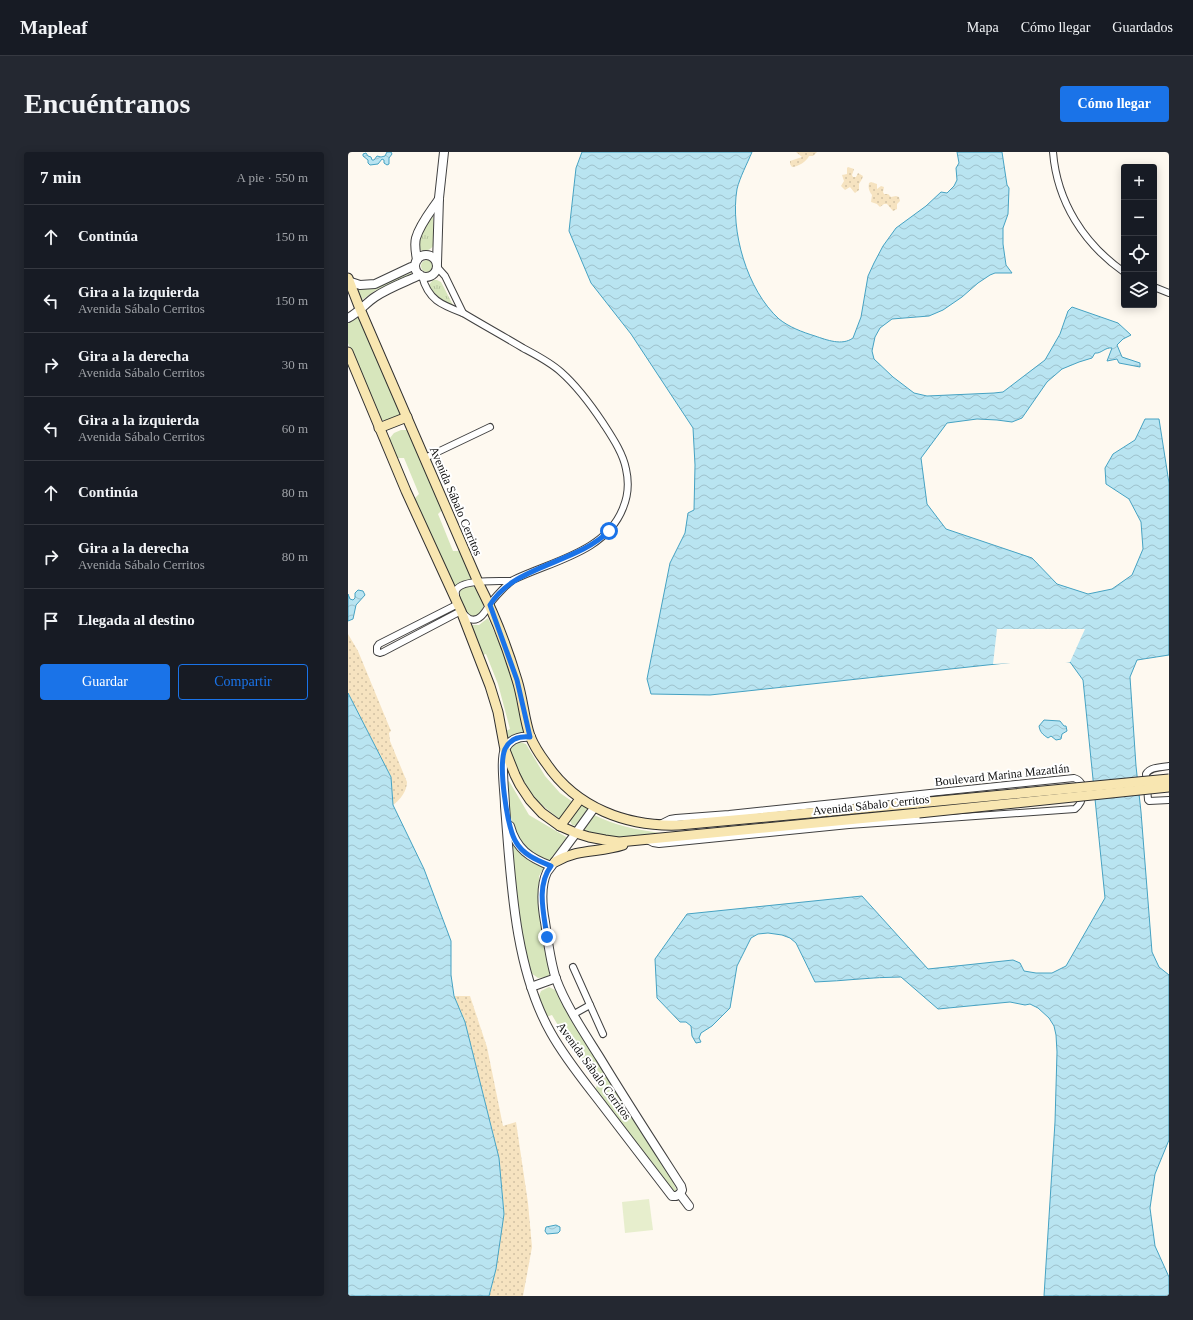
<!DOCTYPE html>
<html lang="es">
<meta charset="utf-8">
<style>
:root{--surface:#171b24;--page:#242831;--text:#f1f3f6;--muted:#9ea1a6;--line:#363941;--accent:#1a73e8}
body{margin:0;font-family:"Times New Roman",serif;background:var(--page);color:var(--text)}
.controls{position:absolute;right:12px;top:12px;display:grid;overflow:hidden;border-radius:4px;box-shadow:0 2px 10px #0003}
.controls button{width:36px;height:36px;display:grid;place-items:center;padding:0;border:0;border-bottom:1px solid var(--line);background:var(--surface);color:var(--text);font:20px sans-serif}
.stop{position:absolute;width:12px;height:12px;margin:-9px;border:3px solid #1a73e8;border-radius:50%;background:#fff}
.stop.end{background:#1a73e8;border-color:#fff;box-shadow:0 1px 4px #0008}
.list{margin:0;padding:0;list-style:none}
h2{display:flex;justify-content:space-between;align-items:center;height:52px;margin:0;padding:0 16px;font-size:17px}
h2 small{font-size:13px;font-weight:400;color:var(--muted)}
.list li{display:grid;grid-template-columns:26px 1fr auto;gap:12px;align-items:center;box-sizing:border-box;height:64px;padding:0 16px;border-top:1px solid var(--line)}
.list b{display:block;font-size:15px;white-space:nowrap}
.list p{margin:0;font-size:13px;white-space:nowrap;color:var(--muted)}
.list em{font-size:13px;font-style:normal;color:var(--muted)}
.actions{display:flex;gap:8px;padding:12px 16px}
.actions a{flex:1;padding:9px 0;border:1px solid var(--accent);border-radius:4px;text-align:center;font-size:14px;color:var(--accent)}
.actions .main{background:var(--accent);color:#fff}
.icon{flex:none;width:22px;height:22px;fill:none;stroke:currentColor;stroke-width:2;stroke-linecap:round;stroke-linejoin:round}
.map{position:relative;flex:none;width:821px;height:1144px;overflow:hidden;border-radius:4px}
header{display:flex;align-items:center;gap:24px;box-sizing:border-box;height:56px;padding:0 20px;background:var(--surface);border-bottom:1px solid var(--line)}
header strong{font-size:19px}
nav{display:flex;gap:22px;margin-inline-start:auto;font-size:14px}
.intro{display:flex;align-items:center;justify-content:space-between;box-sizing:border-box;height:96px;padding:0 24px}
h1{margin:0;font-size:28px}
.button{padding:10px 18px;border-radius:4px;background:var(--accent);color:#fff;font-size:14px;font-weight:700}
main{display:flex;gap:24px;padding:0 24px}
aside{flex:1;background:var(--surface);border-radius:4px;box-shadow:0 2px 10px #0003}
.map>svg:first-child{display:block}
.grass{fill:url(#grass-tufts)}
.sand{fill:url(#sand-dots)}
.garden{fill:#d7e6bc}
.pitch{fill:#e7eecd}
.water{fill:url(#water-waves);stroke:#46a2c2}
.pier{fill:#fef9f0}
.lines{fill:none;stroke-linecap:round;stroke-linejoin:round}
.minor-casing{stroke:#414141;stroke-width:8}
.tertiary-casing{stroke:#414141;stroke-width:10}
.secondary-casing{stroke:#303030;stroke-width:11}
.minor{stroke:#fff;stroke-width:6}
.tertiary{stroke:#fff;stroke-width:8}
.secondary{stroke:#f8e6b1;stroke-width:9}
.secondary-bridge-casing{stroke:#303030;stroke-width:11;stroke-linecap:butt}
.secondary-bridge{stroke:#f8e6b1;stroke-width:9}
.route{stroke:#1a73e8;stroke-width:5}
.labels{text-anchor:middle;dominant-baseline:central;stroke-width:4;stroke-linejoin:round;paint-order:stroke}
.street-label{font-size:12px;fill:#0e0e0e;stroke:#fff}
</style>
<header>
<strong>Mapleaf</strong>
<nav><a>Mapa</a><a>Cómo llegar</a><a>Guardados</a></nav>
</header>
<div class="intro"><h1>Encuéntranos</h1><a class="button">Cómo llegar</a></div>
<main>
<aside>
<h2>7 min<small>A pie · 550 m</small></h2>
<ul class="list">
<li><svg class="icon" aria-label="ahead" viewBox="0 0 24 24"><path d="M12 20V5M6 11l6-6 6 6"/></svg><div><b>Continúa</b></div><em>150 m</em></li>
<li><svg class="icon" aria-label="left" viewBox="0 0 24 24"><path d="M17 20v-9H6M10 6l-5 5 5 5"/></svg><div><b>Gira a la izquierda</b><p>Avenida Sábalo Cerritos</p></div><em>150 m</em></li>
<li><svg class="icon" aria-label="right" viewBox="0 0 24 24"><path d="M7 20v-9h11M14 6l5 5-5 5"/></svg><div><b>Gira a la derecha</b><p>Avenida Sábalo Cerritos</p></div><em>30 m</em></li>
<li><svg class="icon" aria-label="left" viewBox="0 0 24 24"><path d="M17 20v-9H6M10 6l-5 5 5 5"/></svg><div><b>Gira a la izquierda</b><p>Avenida Sábalo Cerritos</p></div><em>60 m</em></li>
<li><svg class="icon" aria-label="ahead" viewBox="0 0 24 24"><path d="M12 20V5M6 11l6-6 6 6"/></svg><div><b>Continúa</b></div><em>80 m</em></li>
<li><svg class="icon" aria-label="right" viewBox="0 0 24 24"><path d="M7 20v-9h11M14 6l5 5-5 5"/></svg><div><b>Gira a la derecha</b><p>Avenida Sábalo Cerritos</p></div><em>80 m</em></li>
<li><svg class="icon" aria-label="arrive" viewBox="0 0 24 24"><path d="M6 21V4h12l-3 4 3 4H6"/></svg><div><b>Llegada al destino</b></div></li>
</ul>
<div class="actions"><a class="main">Guardar</a><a>Compartir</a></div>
</aside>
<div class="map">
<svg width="821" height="1144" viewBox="0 0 821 1144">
<defs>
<pattern id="grass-tufts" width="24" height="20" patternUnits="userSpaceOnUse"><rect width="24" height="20" fill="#d7e6bc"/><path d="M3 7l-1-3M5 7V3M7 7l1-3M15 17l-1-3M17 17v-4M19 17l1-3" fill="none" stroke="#b7c4a0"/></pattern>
<pattern id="sand-dots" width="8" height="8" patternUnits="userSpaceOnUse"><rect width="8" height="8" fill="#f6e3c0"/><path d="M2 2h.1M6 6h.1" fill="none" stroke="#d2c2a4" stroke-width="1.8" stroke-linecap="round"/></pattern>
<pattern id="water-waves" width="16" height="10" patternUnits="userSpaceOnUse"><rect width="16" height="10" fill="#b9e4f1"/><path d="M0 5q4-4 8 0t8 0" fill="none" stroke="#9ec2cd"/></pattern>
</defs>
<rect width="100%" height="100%" fill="#fef9f0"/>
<g class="grass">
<path d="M 85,60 L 85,94 C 82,99 72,102 70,94 C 70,92 71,87 71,85 C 73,76 81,67 85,60 Z"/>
<circle cx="79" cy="114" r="6"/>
<path d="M 63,121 L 63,124 L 28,138 L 14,148 L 9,137 L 25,135 Z"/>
<path d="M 85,128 L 89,128 L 93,130 L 106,155 L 84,143 L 80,134 Z"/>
</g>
<g class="sand">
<path d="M 448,0 L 469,0 L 465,4 L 461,4 C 459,9 450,15 444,15 L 442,12 L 442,9 L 454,5 Z"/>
<path d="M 500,15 L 506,17 L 504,23 L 505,25 L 508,25 L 510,21 L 515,24 L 514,27 L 511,32 L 511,38 L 507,41 L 506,40 L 502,35 L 497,38 L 493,34 L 496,29 L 494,23 L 499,22 L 499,16 Z"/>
<path d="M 523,30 L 529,32 L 529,37 L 533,34 L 536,35 L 535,40 L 536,42 L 540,42 L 543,45 L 548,44 L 551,45 L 552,49 L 549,52 L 549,57 L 545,59 L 539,52 L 536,52 L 532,55 L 529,52 L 523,50 L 524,43 C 521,39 520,36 521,31 Z"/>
<path d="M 0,482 L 10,499 L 43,579 L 41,581 L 42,589 L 59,630 C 59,639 52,648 45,653 L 43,625 L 0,541 Z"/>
<path d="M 106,844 L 122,844 L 139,895 L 155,974 L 168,970 L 180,1051 L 184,1095 L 175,1144 L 141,1144 L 148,1117 L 156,1060 L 151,1006 L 117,870 Z"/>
</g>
<g class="garden">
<path d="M 8,164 L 12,165 L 53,261 L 52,263 L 40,270 L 32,267 L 0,191 L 0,169 Z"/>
<path d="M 53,278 L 60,278 L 95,357 L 90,362 L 105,399 L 113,399 L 123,426 L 123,428 L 112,430 L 106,435 L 66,347 L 71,342 L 56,306 L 49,306 L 42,290 L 42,286 L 46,281 Z"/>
<path d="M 120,433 L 127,435 C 134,449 140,452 130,465 C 116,465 116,454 111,443 L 113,437 Z"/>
<path d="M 140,466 L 159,509 L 169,540 L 177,583 C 169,581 164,583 158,589 L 158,579 L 162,577 L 150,532 L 138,502 L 132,504 L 120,473 L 131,473 Z"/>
<path d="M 167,590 L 172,590 L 178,592 L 197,624 L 212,641 L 225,650 L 212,667 C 182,646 176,632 161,600 L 162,595 Z"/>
<path d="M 161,629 L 181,663 L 220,686 L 203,710 L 184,702 L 170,690 L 161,659 L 158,631 Z"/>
<path d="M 233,652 L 241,657 L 231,672 L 228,674 L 224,673 L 222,669 Z"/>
<path d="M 244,662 C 268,674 286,677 312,681 L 312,683 L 267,687 L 233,680 Z"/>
<path d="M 163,683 L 197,714 L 191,724 L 193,751 L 203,818 L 201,823 L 198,825 L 190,826 L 183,821 L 181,813 L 174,788 Z"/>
<path d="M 201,835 L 209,839 L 321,1021 L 329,1039 L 326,1041 L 247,939 L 250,930 L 225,899 L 204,863 L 198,865 L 191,844 L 193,839 Z"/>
</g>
<path class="pitch" d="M 301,1047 L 305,1078 L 277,1081 L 274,1050 Z"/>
<g class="water">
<path d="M 39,0 L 43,0 L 44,2 L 41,6 L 41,12 L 39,13 L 36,11 L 36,8 L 34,7 L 30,12 L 22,13 L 20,11 L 20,8 L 15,4 L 15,2 L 18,1 L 20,4 L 23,5 L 24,8 L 26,8 L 29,4 L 33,5 L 37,4 Z"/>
<path d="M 234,0 L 404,0 C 399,12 392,25 389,37 C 382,79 399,138 431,167 C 441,175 454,180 467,184 C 479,188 494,194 505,186 L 513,165 L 520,124 L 526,111 L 535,94 L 548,76 L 578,54 L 593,40 L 599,41 L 606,34 L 609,28 L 608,16 L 611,11 L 609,0 L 654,0 L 659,33 L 661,36 L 660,62 L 655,76 L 655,92 L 658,113 L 664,121 L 647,121 L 642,123 L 630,131 L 614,145 L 595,158 L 581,164 L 544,167 L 532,176 L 527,185 L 524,199 L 526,207 L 545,225 L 566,241 L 579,244 L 646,241 L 655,240 L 697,208 L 712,182 L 720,159 L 724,155 L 770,171 L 783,183 L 775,187 L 769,193 L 774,205 L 792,211 L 792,215 L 771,211 L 769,207 L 759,209 L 764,196 C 757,195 753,202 747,201 L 744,206 L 731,210 L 714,217 L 699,230 L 674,266 L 664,270 L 649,268 L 629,267 L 599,271 L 573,306 L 579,352 L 598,377 L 684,406 L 709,432 L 740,442 L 764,437 L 784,423 L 795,397 L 793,370 L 781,347 L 758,332 L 757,316 L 765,302 L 787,288 L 797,267 L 811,267 L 821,331 L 821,503 L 789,508 L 782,525 L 788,614 L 793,660 L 804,800 L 811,815 L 821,823 L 821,988 L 807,1022 L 802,1056 L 807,1094 L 821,1125 L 821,1144 L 696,1144 L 707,970 L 709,900 L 708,883 L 706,874 L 701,866 L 690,856 L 682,852 L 677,853 L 662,850 L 590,857 L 553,825 C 524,825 496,829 467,830 L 448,791 L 442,786 L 434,783 L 420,781 L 410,782 L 403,786 L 389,814 L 382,856 L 364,874 L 353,881 L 351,886 L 353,890 L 348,891 L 344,884 L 343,874 L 338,870 L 332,870 L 309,846 L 307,807 L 339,762 L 514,744 L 580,817 L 665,808 L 672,811 L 676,819 L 688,821 L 704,821 L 718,814 L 757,746 L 735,528 L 722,510 L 702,508 L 667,510 L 362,543 L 303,542 L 299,527 L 322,411 L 337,381 L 340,361 L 346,358 L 347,313 L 345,276 L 283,182 L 243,131 L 221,79 L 228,16 Z"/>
<path d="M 10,438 L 15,439 L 17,443 L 8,453 L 5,467 L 0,469 L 0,442 L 2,447 L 5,448 L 7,446 L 7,441 Z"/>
<path d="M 0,541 L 43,625 L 45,653 L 76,717 L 103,789 L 103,823 L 106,844 L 117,870 L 151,1006 L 156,1062 L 148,1117 L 141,1144 L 0,1144 Z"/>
<path d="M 696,568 L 712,569 L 716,574 L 718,574 L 719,579 L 714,582 L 713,587 L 708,588 L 703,584 L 700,586 C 694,582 692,580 691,574 Z"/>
<path d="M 208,1073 L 212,1075 L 212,1079 L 210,1081 L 199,1082 L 197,1079 L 198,1075 Z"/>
</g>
<path class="pier" d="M 649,477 L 737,477 L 722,510 L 715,511 L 702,510 L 645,512 Z"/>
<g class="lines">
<g class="minor-casing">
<g id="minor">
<path d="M 705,0 C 709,50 736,92 776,120"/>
<path d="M 89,115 L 97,124 L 115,161"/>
<path d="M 74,124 C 80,148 94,153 115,161 C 135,173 155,184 175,196 C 188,203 202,210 213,220 C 230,235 243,253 255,271 C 264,285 275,301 278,317 C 281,330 280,344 275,356 C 258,400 204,409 165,428 C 160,431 148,444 144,449 C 139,456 133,471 122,467 C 119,466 116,462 113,459 L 35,500 L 32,501 L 29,500 L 29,495 L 31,492 L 110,452 C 109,448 107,443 108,439 C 111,427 153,429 163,429"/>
<path d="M 806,135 L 821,141"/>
<path d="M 77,306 L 142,275"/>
<path d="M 821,614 C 813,615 802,615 798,622 L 800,648 L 801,649 L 821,648"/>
<path d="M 299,688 L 305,691 L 311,692 L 501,673 L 727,657 C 736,650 740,630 726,626 L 381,662 L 328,666 L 322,667 L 312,672"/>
<path d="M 225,815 L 255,882"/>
<path d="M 226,862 L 242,853"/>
</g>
</g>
<g class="tertiary-casing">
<g id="tertiary">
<circle cx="78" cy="114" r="11"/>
<path d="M 69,108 C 68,101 66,93 68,86 C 72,72 83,59 91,47"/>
<path d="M 89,111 L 91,46 L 96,0"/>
<path d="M 0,129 L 12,133 L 27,132 L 63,115 L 67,115"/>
<path d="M 0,166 C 10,161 18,151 27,145 C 40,136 57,130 72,123"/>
<path d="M 183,585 C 172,584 162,587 157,597 C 152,608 157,642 157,654 C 163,728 166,816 203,881 C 217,906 235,928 252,950 C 276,981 300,1013 324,1044 L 328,1044 L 332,1042"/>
<path d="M 246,656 L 228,681 L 199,720 C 192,735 194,754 197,770 C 200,789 202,809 208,827 C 218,854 237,882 252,906 C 278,949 306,992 333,1034 L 334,1038 L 332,1042"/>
<path d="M 162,674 C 168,697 182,706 203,714"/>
<path d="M 183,835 L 208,826"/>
<path d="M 332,1042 L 341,1054"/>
</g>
</g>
<g class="secondary-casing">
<g id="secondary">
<path d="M 0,126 L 12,157 L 130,430 C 146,461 159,495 169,528 C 175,547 176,567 182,584 C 186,594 192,603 198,611 C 228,656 279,675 331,673 L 570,651"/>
<path d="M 0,200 L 58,339 L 113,459 L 142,534 L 150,560 L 157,598 L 167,623 L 172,633 L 182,648 L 194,661 L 212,674 L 228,681 L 241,685 L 257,688 L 271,690 L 571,661"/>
<path d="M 31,276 L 59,265"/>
<path d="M 212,674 L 232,647"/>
<path d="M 207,710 C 231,696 251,701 275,693"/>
</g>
</g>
<use href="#minor" class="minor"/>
<use href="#tertiary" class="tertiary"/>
<use href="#secondary" class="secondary"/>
<g class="secondary-bridge-casing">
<g id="secondary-bridge">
<path d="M 570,651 L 821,627"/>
<path d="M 571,661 L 821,635"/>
</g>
</g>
<use href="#secondary-bridge" class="secondary-bridge"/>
</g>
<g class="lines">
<path class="route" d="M 199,785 C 196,762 188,734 203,714 C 191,709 175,703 168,690 C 159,675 150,614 157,597 C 162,587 172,584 182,585 L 169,528 L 142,453 C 166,413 228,412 261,379"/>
</g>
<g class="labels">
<g class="street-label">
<text transform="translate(108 349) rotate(67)">Avenida Sábalo Cerritos</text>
<text transform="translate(654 623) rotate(-6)">Boulevard Marina Mazatlán</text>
<text transform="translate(523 653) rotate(-6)">Avenida Sábalo Cerritos</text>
<text transform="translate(246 919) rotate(54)">Avenida Sábalo Cerritos</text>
</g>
</g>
</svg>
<div class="controls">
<button>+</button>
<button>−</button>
<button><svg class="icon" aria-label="locate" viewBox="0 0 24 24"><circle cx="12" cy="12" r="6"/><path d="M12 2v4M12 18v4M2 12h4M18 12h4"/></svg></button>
<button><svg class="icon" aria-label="layers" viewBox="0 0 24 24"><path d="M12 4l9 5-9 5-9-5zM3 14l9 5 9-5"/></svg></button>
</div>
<div class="stop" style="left:261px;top:379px"></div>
<div class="stop end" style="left:199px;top:785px"></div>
</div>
</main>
